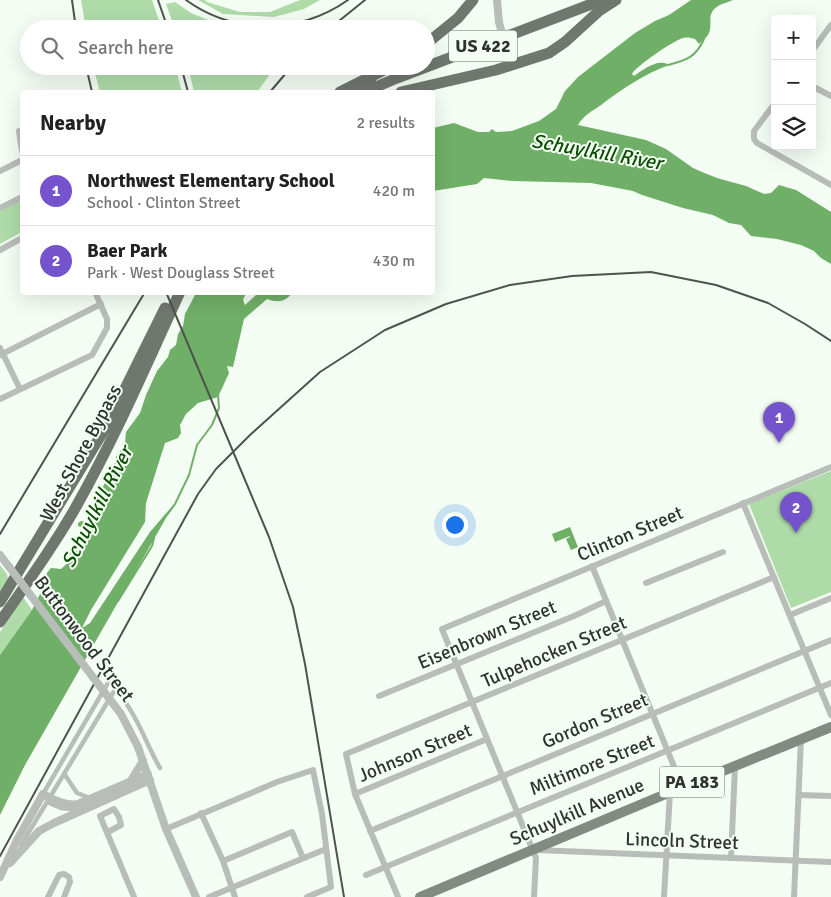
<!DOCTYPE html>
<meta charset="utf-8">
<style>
:root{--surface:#fff;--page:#f6f6f6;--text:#222;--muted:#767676;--line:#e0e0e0;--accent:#7453cd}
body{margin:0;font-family:Signika,sans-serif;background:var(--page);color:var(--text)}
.controls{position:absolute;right:15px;top:15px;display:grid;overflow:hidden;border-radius:5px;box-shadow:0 5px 20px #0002}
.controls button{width:45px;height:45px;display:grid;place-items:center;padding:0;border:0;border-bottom:1px solid var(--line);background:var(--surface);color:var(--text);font:25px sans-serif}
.you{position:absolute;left:454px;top:524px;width:18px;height:18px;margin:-12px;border:4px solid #fff;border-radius:50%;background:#1a73e8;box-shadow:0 0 0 8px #1a73e833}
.badge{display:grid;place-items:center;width:32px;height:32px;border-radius:50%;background:var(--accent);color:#fff;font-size:16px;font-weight:700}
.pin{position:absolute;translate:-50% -41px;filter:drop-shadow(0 1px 2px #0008)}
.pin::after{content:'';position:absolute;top:26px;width:18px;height:15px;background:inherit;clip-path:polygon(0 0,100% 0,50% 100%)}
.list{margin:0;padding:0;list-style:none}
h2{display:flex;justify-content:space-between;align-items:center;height:65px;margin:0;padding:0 20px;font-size:21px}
h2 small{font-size:16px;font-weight:400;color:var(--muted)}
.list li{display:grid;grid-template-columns:32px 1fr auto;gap:15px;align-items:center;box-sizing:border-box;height:70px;padding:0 20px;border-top:1px solid var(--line)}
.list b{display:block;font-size:19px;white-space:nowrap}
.list p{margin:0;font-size:16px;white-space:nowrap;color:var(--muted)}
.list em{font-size:16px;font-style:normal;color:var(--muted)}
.icon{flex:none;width:28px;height:28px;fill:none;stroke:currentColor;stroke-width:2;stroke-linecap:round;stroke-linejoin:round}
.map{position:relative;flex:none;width:831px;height:897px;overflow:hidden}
.search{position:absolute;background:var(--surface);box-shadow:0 5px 20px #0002;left:20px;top:20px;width:415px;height:55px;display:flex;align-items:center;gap:12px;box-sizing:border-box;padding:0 18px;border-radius:28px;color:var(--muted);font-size:19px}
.panel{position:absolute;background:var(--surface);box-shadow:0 5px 20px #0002;left:20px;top:90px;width:415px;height:205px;border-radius:5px}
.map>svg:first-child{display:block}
.green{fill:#afdba9}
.water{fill:#6faf67}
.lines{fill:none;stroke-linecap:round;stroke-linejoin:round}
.stream{stroke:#6faf67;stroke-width:2}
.pedestrian{stroke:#b9bdb9;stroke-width:4.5}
.minor{stroke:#b9bdb9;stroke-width:6}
.tertiary{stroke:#b9bdb9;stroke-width:8}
.primary{stroke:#838a82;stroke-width:10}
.motorway{stroke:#70776f;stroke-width:11}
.rail{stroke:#4f534e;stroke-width:2}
.tertiary-bridge{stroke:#b9bdb9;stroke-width:8}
.labels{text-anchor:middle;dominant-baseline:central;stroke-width:4;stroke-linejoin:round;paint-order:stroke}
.shield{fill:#f4fdf3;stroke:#6a6f6a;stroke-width:1}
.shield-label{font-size:18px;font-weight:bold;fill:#2f322f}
.street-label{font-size:19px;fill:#2f322f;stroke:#f4fdf3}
.water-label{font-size:20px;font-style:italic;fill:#0b4f03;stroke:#f4fdf3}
</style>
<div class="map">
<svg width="831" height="897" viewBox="0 0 831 897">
<rect width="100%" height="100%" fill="#f4fdf3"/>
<g class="green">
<path d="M 81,0 L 152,0 L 162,29 L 86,29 Z"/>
<path d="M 198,0 L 205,0 L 207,2 L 240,12 L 270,12 L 300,0 L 320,0 L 304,9 L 274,17 L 223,14 Z"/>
<path d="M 175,2 L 191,13 L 230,29 L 175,29 L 166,4 Z"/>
<path d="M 93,66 L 175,66 L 182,92 L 100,92 Z"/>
<path d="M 188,66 L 276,66 L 257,92 L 194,92 Z"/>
<path d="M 22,200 L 22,232 L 0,244 L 0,211 Z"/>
<path d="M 831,471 L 831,592 L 791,608 L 749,504 Z"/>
<path d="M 0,565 L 7,574 L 8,579 L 0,592 Z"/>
<path d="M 23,597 L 32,610 L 0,655 L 0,632 Z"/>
</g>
<g class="water">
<path d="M 691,0 L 733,0 C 729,2 723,3 718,6 C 705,14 714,25 708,35 C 706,38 702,41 699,44 L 695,39 C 691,38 688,37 683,38 C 673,41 636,66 632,74 L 634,76 C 643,70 658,58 669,65 C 644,74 622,89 601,105 C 592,111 583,116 578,125 L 646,140 L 666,149 L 693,168 L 702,172 L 717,178 L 746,186 L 764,194 L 771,193 L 779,185 L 796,190 L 831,212 L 831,264 L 821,258 L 814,251 L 801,245 L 777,239 L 751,236 L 741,225 L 729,223 L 713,215 L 683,208 L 642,195 L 633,191 L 591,183 L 513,181 L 484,178 L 477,184 L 433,191 L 433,128 L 454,123 L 478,132 L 489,132 L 492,129 L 496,132 L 512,131 L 539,121 L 556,109 L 565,91 L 578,77 L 635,33 L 655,21 L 669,15 Z"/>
<path d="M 264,292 L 292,293 C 285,302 278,303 267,299 L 244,319 L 233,367 L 227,366 L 229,373 L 218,397 L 198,403 L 186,414 L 180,425 L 181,433 L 178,438 L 165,443 L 146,503 L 145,522 L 91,610 L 82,628 L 90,623 L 150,532 L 174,504 L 25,765 L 0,815 L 0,655 L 32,610 L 41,592 L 39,586 L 40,579 L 45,579 L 47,573 L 51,568 L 61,569 L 71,560 L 70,555 L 72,549 L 80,549 L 82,543 L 88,539 L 87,529 L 78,526 L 78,523 L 81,521 L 95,523 L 95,502 L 100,500 L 100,492 L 114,467 L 116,457 L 125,444 L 126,432 L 140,413 L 146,395 L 157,371 L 168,357 L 170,350 L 176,345 L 178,334 L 183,326 L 185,314 L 196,293 L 246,293 L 243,300 L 245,305 L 257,294 Z"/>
<path d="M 570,527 L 578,547 L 571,550 L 566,539 L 570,537 L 570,536 L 555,542 L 552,534 Z"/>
</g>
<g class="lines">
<g class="stream">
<path d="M 668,65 C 687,60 696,57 704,39"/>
<path d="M 167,515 L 175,504 L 189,475 L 197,445 L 212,425 L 219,408 L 218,395"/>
<path d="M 118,601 L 152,546 L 154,538"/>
</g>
<g class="pedestrian">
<path d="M 112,676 C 117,692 127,703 135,718 C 144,734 150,751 160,768"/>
<path d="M 65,775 L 77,793 L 90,798"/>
<path d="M 43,794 L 112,676"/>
<path d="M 47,802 L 61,808 L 80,810"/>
<path d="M 21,845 L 116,688"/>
</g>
<g class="minor">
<path d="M 812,51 L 831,25"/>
<path d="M 812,86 L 831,96"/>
<path d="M 775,103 L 754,131 L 754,139 L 757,143 L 831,185"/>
<path d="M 19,131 L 22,151"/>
<path d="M 0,171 L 22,160"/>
<path d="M 0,208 L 22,197"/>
<path d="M 0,250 L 22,238"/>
<path d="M 0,348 L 20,389"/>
<path d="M 0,355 L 101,304"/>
<path d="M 0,399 L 92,355 L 107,328 L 107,319 L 95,292"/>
<path d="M 743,503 L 831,715"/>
<path d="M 592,566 L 682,786"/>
<path d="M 646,583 L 723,552"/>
<path d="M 790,615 L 831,598"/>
<path d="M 379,696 L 574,616 L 606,601"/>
<path d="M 355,794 L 487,739"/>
<path d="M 799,795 L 831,796"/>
<path d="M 201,813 L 223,861 L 235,897"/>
<path d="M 166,829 L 277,782 L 313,770 L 322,814 L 331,887 L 307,897"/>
<path d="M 370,831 L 831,640"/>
<path d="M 108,832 L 121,825 L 119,817 L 114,809 L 100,816 L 134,897"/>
<path d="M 536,850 L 831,862"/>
<path d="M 731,858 L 735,766"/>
<path d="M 223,861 L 292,832 L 303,858"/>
<path d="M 366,875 L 831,683"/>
<path d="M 48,897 L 59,875 L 64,874 L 69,877 L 70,882 L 64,897"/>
<path d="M 209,897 L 326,849"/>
<path d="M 398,897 L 355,794 L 346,754 L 774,577"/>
<path d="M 534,897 L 536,858 L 442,629 L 831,467"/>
<path d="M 664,897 L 670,792"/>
<path d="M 794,897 L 801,739"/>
</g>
<g class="tertiary">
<path d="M 497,0 L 499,22"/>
<path d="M 506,49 L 510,64"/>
<path d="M 138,747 L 166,829 L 196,897"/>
<path d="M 130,782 L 143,761"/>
<path d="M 10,863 L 39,831 L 54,823 L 150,780"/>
<path d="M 0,877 L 17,840 L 43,794 C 55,800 65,806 78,804 L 148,774"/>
</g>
<path class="primary" d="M 420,897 L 661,796 L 682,786 L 703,779 L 831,727"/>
<g class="motorway">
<path d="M 426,44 L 458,18 L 473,0"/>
<path d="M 340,92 L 392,66"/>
<path d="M 349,92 L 371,82"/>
<path d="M 364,92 L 397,78 L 602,0"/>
<path d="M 401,92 L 496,70 L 549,53 L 565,42 L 599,11 L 616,0"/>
<path d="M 0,602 L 106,427 L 165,308"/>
<path d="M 0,622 C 26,584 55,545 77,505 C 116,436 147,363 180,292"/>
</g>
<g class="rail">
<path d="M 72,0 L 76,29"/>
<path d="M 158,0 L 168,29"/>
<path d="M 186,0 C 234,35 300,34 348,0"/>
<path d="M 329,29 L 365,0"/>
<path d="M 86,66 L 92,92"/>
<path d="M 181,66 L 188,92"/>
<path d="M 270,92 L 292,66"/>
<path d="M 166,292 L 269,537 L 293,607 L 305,664 L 344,897"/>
<path d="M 0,534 L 145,292"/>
<path d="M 0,856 L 198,494 L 216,469 L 250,435 L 320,372 L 385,330 L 446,304 L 510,285 L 572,276 L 651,272 L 716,285 L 768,303 L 805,324 L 831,341"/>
</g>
<g class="tertiary-bridge">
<path d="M 499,22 L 506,49"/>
<path d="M 0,555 L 121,714 L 138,747"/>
</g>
</g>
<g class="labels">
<g class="shield">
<rect x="449" y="30.5" width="68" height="31" rx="4"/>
<rect x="659.5" y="766.5" width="65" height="31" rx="4"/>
</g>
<g class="shield-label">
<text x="483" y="46">US 422</text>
<text x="692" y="782">PA 183</text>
</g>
<g class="street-label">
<text transform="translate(81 453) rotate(-62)">West Shore Bypass</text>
<text transform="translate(630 534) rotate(-23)">Clinton Street</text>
<text transform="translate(487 635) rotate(-23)">Eisenbrown Street</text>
<text transform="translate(84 639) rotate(53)">Buttonwood Street</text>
<text transform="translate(554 652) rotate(-23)">Tulpehocken Street</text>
<text transform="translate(595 721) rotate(-23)">Gordon Street</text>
<text transform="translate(415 753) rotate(-23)">Johnson Street</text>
<text transform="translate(592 765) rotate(-22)">Miltimore Street</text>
<text transform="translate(577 812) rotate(-23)">Schuylkill Avenue</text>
<text transform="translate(682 841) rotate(2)">Lincoln Street</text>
</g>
<g class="water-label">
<text transform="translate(597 152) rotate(10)">Schuylkill River</text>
<text transform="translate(97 507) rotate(-63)">Schuylkill River</text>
</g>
</g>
</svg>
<div class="controls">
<button>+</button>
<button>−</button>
<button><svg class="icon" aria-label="layers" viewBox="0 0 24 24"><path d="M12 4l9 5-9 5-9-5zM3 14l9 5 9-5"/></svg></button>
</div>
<div class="you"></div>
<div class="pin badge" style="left:779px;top:443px">1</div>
<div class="pin badge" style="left:796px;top:533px">2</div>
<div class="search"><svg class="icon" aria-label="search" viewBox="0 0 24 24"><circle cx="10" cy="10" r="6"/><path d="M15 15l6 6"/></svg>Search here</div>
<section class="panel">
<h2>Nearby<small>2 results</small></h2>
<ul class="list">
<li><span class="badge">1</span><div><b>Northwest Elementary School</b><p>School · Clinton Street</p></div><em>420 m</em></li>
<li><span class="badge">2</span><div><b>Baer Park</b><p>Park · West Douglass Street</p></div><em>430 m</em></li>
</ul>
</section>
</div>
